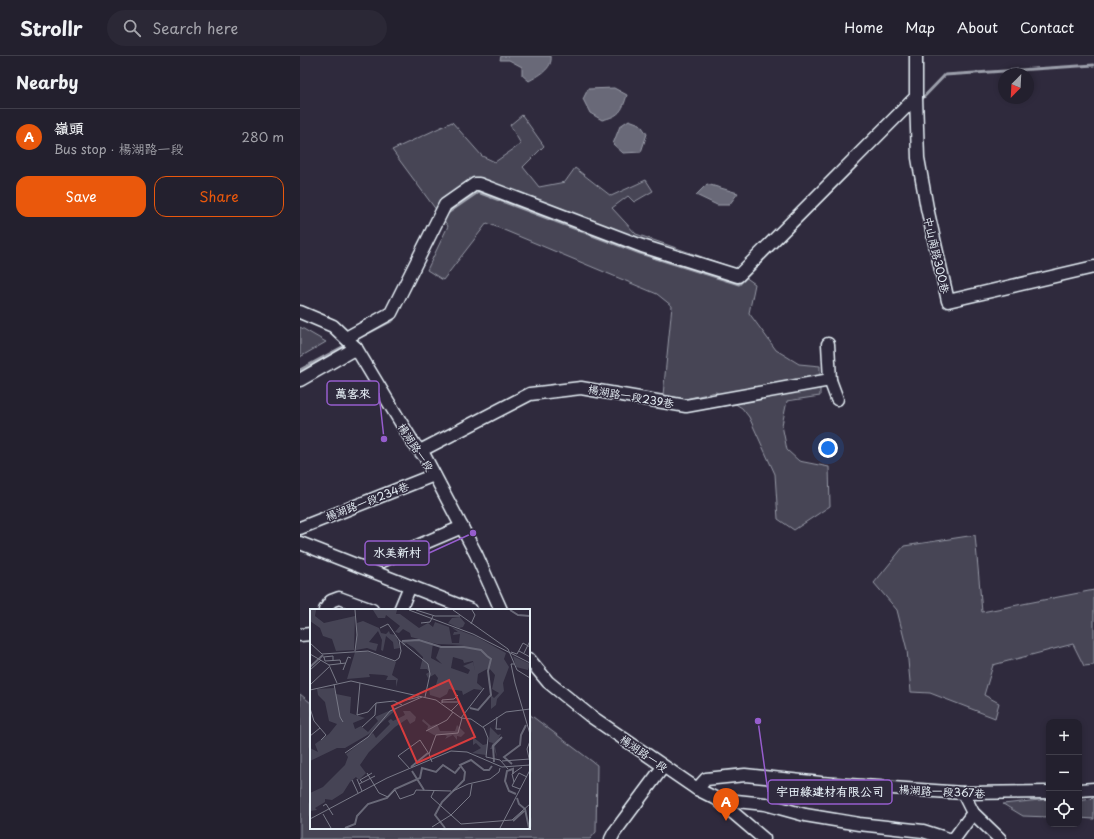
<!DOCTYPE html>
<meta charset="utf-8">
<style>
:root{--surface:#23202e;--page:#2b2836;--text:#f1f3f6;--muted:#a3a3aa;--line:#403e4a;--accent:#ea580c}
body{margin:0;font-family:"Playpen Sans","LXGW WenKai TC",sans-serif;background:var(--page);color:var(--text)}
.controls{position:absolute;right:12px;bottom:12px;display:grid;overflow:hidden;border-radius:8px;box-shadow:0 2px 6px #0003}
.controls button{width:36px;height:36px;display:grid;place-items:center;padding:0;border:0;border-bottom:1px solid var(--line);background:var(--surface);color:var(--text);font:20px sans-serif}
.compass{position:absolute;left:698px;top:12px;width:36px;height:36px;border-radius:50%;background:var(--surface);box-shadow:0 2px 6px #0003;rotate:204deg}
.you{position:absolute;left:528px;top:392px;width:14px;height:14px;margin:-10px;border:3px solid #fff;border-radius:50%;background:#1a73e8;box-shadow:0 0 0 6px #1a73e833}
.badge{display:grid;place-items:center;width:26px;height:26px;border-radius:50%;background:var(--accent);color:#fff;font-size:13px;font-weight:700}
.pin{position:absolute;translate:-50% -33px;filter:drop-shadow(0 1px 2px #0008)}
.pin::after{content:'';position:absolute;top:21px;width:14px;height:12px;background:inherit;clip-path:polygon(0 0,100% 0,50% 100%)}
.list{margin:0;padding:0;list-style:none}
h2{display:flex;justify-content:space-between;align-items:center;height:52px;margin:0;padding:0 16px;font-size:17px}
h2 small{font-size:13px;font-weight:400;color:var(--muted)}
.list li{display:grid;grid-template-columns:26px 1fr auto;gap:12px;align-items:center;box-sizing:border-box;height:56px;padding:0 16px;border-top:1px solid var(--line)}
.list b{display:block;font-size:15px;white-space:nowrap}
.list p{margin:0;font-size:13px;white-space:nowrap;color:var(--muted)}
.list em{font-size:13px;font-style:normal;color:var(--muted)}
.actions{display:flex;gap:8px;padding:12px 16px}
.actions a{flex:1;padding:9px 0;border:1px solid var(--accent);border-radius:12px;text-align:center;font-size:14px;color:var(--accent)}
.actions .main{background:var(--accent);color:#fff}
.icon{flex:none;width:22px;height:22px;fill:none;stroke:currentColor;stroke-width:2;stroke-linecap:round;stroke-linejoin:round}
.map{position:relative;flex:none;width:794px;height:783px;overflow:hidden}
header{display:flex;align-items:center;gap:24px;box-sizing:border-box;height:56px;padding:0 20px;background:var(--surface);border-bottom:1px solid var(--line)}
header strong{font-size:19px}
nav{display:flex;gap:22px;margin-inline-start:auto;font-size:14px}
.search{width:280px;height:36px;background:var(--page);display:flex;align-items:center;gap:10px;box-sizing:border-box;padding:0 14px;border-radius:22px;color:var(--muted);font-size:15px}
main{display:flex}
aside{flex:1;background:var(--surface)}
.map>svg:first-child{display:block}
.green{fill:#464455;stroke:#979aa6}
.water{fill:#696978;stroke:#9c9fab}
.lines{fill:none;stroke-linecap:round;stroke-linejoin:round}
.stream{stroke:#9c9fab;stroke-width:3}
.minor-casing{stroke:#e8f1f8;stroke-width:15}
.minor{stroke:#2f2a3d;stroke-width:12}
.labels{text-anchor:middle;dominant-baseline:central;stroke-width:3;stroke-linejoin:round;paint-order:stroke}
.street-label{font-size:11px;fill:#e8f1f8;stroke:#2f2a3d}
.inset-river{fill:none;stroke:#696978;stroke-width:2}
.inset-road{fill:none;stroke:#797a88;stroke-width:1}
.view{fill:#d83c3d;fill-opacity:0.15;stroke:#d83c3d;stroke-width:2}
.inset-edge{fill:none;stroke:#e8f1f8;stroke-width:2}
.leader{fill:none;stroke:#965dcd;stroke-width:1.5}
.callout-dot{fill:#965dcd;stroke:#2f2a3d;stroke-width:1.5}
.callout{fill:#2f2a3d;stroke:#965dcd;stroke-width:1.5}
.callout-label{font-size:12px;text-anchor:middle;font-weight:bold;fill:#e8f1f8}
</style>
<header>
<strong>Strollr</strong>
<div class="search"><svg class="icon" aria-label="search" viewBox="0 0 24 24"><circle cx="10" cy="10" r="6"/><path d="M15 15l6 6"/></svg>Search here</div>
<nav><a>Home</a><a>Map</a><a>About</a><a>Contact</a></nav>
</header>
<main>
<aside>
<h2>Nearby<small></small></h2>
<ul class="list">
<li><span class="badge">A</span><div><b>嶺頭</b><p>Bus stop · 楊湖路一段</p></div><em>280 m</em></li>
</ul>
<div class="actions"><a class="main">Save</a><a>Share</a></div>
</aside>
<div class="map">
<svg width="794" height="783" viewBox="0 0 794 783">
<rect width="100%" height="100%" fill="#2f2a3d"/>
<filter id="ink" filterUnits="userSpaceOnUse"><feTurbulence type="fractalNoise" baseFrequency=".025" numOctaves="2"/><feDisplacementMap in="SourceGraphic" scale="8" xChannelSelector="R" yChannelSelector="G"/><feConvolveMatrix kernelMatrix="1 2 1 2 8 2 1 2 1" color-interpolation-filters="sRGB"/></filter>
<g filter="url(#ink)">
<g class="green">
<path d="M 222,59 L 244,90 L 223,111 L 239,131 L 265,126 L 275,112 L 311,140 L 346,124 L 353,135 L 334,146 L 328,140 L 312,152 L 336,178 L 431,211 L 455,228 L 449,257 L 476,294 L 499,308 L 520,310 L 520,340 L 487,345 L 482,369 L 487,394 L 499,405 L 529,411 L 530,450 L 494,474 L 478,463 L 475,418 L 449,361 L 442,352 L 416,336 L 385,343 L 363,339 L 372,250 L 357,238 L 187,167 L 143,224 L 127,214 L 148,170 L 92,94 L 152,66 L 182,100 L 195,106 L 221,88 L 210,69 Z"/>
<path d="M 0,271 L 26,286 L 0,301 Z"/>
<path d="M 675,479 L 682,556 L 794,534 L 794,609 L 784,610 L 773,588 L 693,609 L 684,639 L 699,647 L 695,662 L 630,637 L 611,636 L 607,594 L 597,554 L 574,527 L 604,490 Z"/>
<path d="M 0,638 L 11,647 L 11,772 L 229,772 L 229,658 L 297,709 L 296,776 L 290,783 L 0,783 Z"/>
<path d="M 794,740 L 794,763 L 779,762 L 779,745 L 791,743 Z"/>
<path d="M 749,743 L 749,761 L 723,760 L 703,748 Z"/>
</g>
<g class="water">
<path d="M 201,0 L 251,0 C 253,13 238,20 229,25 L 222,19 L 222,11 L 209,4 L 200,4 Z"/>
<path d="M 314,32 L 327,39 C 322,56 319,60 302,64 L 290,57 L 283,43 L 288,33 Z"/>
<path d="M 329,64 L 340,68 L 347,78 L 341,96 L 323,97 L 313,88 L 320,70 Z"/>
<path d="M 407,128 L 438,137 L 429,149 L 417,149 L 396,139 Z"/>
</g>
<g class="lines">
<g class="stream">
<path d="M 619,46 L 645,19 L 794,9"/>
<path d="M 146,158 L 178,136 L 340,197 L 439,228 L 558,108"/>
<path d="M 53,285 L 93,264 L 95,259"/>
<path d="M 0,314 L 48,288"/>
</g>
<g class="minor-casing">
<g id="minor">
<path d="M 616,41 L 618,102 L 627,152 L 648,245 L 794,211"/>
<path d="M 0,256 L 33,270 L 56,292 L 92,352 L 114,388 L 125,401 L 176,498 L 201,554"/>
<path d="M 46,282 L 91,257 L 145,149 L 175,128 L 179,128 L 342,190 L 438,220 L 616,41 L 616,0"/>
<path d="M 528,288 L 530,324 L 537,343"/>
<path d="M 0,324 L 56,292"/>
<path d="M 120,395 L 230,338 L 281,332 L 386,350 L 530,324"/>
<path d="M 0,472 L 134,419"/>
<path d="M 0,487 L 171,554"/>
<path d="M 82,505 L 162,471"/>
<path d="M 25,554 L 31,545 L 39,542 L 72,554"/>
<path d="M 100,554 L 110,530"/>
<path d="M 0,579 L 11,578"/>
<path d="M 229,603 L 248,626 L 289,659 L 397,733 L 417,743 L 464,783"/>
<path d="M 397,733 L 406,723 L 445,719 L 521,727 L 663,737 L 749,736"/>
<path d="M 779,734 L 794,733"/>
<path d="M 663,737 L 673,757 L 700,783"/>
<path d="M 417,743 L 465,748 L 505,759 L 559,768 L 623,775 L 648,783"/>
<path d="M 311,783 L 314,777 L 363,711"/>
<path d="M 654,783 L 673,757"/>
</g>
</g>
<use href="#minor" class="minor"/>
</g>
</g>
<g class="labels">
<g class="street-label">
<text transform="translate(637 199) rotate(77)">中山南路300巷</text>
<text transform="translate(331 340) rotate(10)">楊湖路一段239巷</text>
<text transform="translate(116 391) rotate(57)">楊湖路一段</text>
<text transform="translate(67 445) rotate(-21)">楊湖路一段234巷</text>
<text transform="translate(344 697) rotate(35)">楊湖路一段</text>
<text transform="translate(642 735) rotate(3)">楊湖路一段367巷</text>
</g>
</g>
<g transform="translate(10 553)">
<rect width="220" height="220" fill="#2f2a3d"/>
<path d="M 0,1 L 6,1 L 5,7 L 14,14 L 45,7 L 44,41 L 26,42 L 22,30 L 13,27 L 10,19 L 0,12 ZM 63,1 L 87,1 L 86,5 L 90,5 L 109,19 L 118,14 L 123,18 L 125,13 L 139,18 L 142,34 L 149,34 L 150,25 L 143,26 L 144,23 L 148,23 L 141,18 L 167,28 L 196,44 L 194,50 L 199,58 L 193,74 L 194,82 L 187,90 L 186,96 L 181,100 L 181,86 L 184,89 L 189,84 L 182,80 L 185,66 L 179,59 L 168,65 L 167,74 L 173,79 L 171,81 L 164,80 L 153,86 L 152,82 L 139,80 L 137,85 L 130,89 L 120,86 L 119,80 L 126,76 L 128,69 L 125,65 L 118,69 L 116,65 L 119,63 L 117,60 L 110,60 L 113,48 L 104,39 L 96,34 L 93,37 L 92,33 L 104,30 L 123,34 L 121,49 L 132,55 L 126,49 L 130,38 L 154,36 L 127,35 L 101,28 L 100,24 L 93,20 L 89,24 L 85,23 L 90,17 L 76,6 L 75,9 L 68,9 ZM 143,48 L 153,51 L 154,54 L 163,52 L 165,62 L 163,53 L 153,57 L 160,61 L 158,65 L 141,59 ZM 150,8 L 155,14 L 153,18 L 149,19 L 138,14 L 142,9 ZM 53,12 L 69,19 L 71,24 L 76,25 L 79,22 L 80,25 L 86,26 L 90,39 L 84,40 L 83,33 L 76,27 L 73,42 L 71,41 L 72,31 L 68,22 L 59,33 L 68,35 L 66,42 L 57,39 L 46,41 L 47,14 ZM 56,42 L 86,53 L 82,66 L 88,70 L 86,78 L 86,71 L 76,71 L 78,67 L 74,66 L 59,65 L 60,68 L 37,70 L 45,43 ZM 203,47 L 220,55 L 218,61 L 206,58 ZM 24,79 L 26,85 L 41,88 L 40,104 L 55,109 L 43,114 L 45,120 L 51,117 L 58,123 L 68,112 L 65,108 L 90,97 L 59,125 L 35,139 L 27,139 L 0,152 L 0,139 L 8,143 L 5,135 L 19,125 L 27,115 L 19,112 L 15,93 L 8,86 L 7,80 ZM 93,102 L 100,102 L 106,108 L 105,112 L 100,115 L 97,110 L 85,118 L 59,143 L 50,156 L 56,164 L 49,171 L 46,168 L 40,173 L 33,184 L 22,191 L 15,190 L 15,193 L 5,199 L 7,201 L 0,202 L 0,184 L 13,178 L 35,156 L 38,148 L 36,145 L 63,124 L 66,129 L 80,115 L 78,112 L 81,110 L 83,112 L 95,106 ZM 113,110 L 121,117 L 127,115 L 130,122 L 145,122 L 147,116 L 155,124 L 151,128 L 147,127 L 147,131 L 143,126 L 135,130 L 137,127 L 135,126 L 124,126 L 117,122 L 118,117 L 112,112 ZM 180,118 L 188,126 L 191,125 L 185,137 L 187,148 L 184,140 L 180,140 L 183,134 L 179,133 ZM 163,128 L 173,136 L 177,135 L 176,146 L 162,144 L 171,139 L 166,134 L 163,136 Z" fill="#464455" fill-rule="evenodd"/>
<path class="inset-river" d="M 200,1 L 208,6 L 220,7M 92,32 L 109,31 L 131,38 L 154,38 L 171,41 L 177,47 L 181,50 L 178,62 L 181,86 L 168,101 L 160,99M 0,58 L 13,46M 184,153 L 183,137 L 192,128M 202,155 L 194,148 L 210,136 L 211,126 L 216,116M 101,158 L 118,144M 102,162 L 114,181M 203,165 L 203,160 L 197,162 L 195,172 L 199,182 L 206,185M 207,189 L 209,195 L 215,200 L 219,219M 203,212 L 214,202M 35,219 L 45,215 L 47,207 L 58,195 L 77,189 L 85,180 L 110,169 L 112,159 L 126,163 L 133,156 L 145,164 L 150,158M 135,219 L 125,206 L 132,193 L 154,171 L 155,163 L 150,156 L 161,151 L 174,161 L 179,161 L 182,157"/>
<path class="inset-road" d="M 45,1 L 47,26 L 45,42M 99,1 L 163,25 L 220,54M 106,1 L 125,7 L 150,7M 143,1 L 198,40 L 207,61 L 220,69M 111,14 L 120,13 L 123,7M 161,15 L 165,6 L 162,1M 70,19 L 78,15 L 89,31 L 118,55 L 120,65 L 115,88M 0,34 L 12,45 L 58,42 L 85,52 L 89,49 L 91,42 L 89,31M 209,42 L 220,48M 201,43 L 207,45 L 213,34 L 220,38M 214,44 L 220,32M 0,45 L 19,56 L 27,74M 13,48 L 23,47 L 23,52M 14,48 L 15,52 L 30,51 L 31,55M 204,55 L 201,55 L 205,74 L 220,125M 19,56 L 36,54M 0,61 L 11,51M 33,61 L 38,48 L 41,49M 50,74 L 47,106 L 58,103 L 66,94M 24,75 L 30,108 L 33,113M 0,76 L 19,58M 0,81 L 41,72 L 126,91 L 151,109 L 161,110 L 174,119 L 178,129 L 176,148 L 190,151 L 198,160M 92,92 L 109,88M 132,93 L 150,93M 132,94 L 132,91 L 144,90 L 148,86M 0,99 L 4,112 L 10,119 L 0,127M 141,102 L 150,93M 187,108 L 186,120 L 191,120M 151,109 L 174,79M 52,118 L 65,106 L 66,94 L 84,92 L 92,96M 173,118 L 196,103 L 220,100M 10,119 L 16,126 L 11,131M 116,122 L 137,111 L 143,103M 220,132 L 217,140 L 220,154M 35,144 L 58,128 L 80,102 L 112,88M 192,152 L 220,150M 122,153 L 119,145 L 126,126 L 148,124 L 152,109M 100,160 L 88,147 L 110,131 L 119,145M 57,164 L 69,184 L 78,188 L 85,181 L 90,190 L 104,185 L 106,181 L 141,182M 47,170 L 52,182M 42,171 L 48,184M 52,173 L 50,171 L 62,164M 204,173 L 202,165 L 212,158M 49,175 L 65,167M 162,175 L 160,187 L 141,206 L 151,215 L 202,211 L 220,195M 210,180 L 202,177 L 204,173 L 209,164 L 217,168M 143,182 L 158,175 L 180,170 L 189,163 L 190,159M 13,197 L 16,195 L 23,206M 13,205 L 21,219M 0,210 L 77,169 L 141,142 L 157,143 L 192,158 L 220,156M 122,218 L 141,206 L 121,188 L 124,182M 190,219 L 220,161"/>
<path class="view" d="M 139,71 L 165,128 L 107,154 L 82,97 Z"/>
<rect width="220" height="220" class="inset-edge"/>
</g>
<path class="leader" d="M84 383L79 337M173 477L129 497M458 665L468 736"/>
<g class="callout-dot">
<circle cx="84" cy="383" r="4"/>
<circle cx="173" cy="477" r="4"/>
<circle cx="458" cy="665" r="4"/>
</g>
<g class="callout">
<rect x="27" y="325" width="52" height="24" rx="4"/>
<rect x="65" y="485" width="64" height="24" rx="4"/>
<rect x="468" y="724" width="124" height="24" rx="4"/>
</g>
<g class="callout-label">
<text x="53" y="342">萬客來</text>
<text x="97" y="501">水美新村</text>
<text x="530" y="740">宇田綠建材有限公司</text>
</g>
</svg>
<div class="controls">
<button>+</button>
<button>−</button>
<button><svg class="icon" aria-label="locate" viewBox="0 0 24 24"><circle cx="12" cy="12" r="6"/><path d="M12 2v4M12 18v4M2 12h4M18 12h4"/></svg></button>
</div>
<svg class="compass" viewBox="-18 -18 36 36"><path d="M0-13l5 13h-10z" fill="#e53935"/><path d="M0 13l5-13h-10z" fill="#a3a3aa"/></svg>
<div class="you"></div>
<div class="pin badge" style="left:426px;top:765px">A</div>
</div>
</main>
